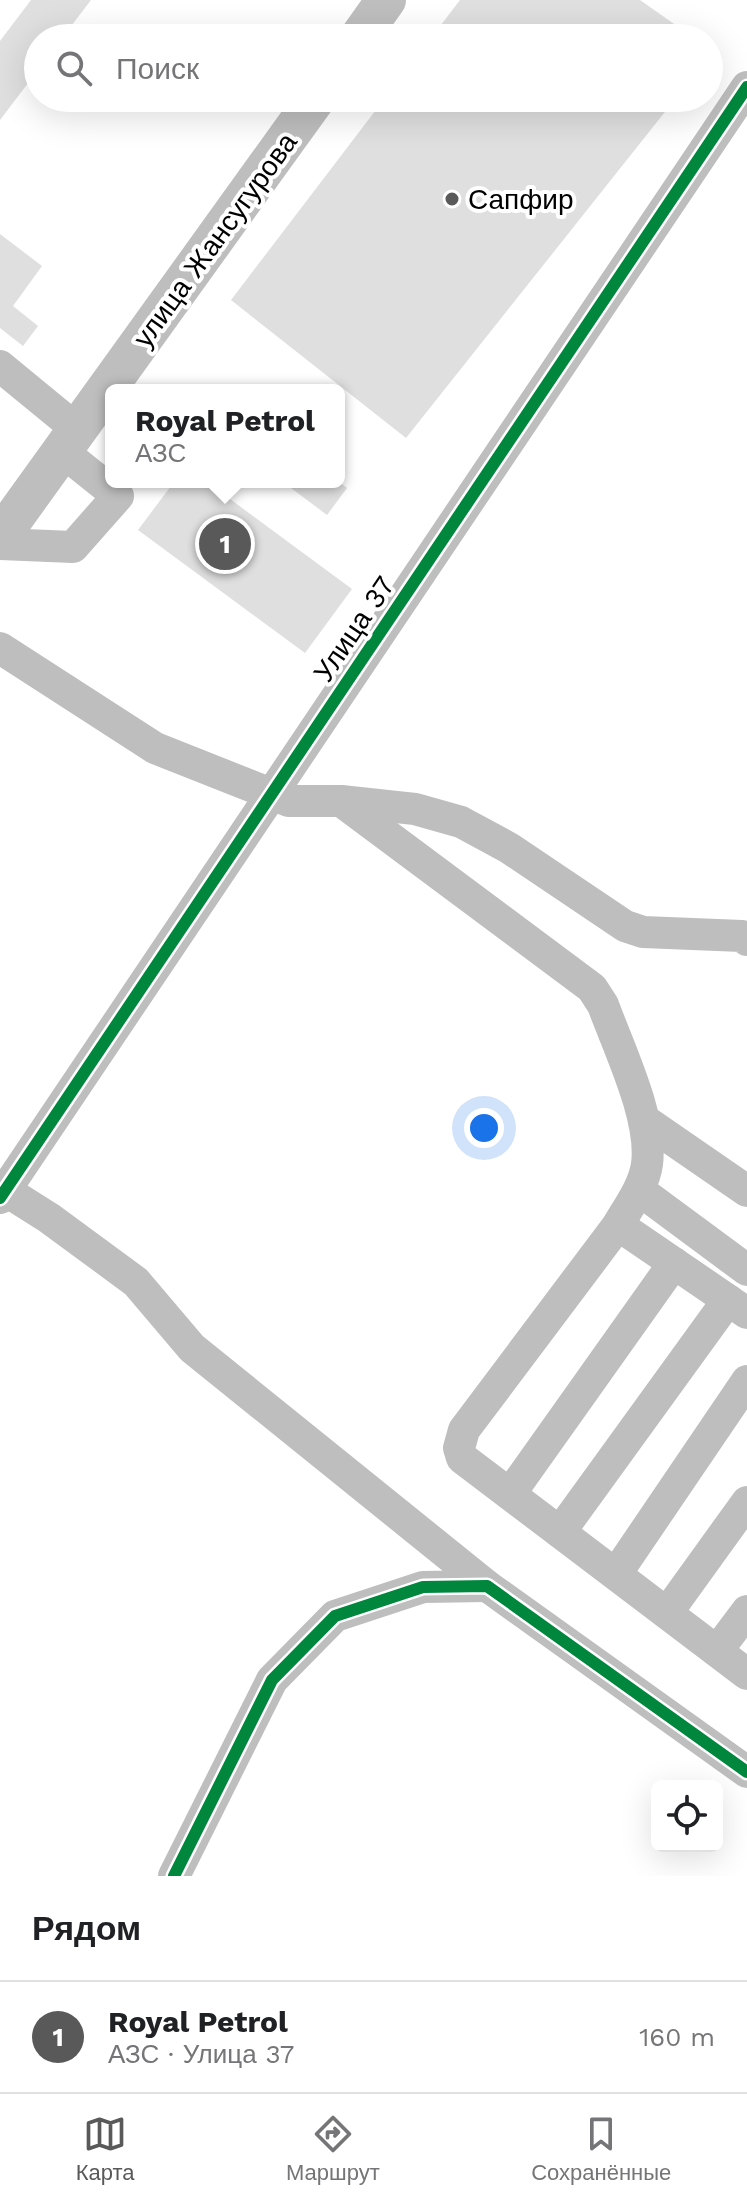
<!DOCTYPE html>
<html lang="ru">
<meta charset="utf-8">
<style>
:root{--surface:#fff;--page:#f2f2f2;--text:#202124;--muted:#757577;--line:#e0e0e0;--accent:#595959}
body{margin:0;font-family:"Work Sans",sans-serif;background:var(--page);color:var(--text)}
.controls{position:absolute;right:24px;bottom:24px;display:grid;overflow:hidden;border-radius:12px;box-shadow:0 8px 32px #0002}
.controls button{width:72px;height:72px;display:grid;place-items:center;padding:0;border:0;border-bottom:2px solid var(--line);background:var(--surface);color:var(--text);font:40px sans-serif}
.you{position:absolute;left:484px;top:1128px;width:28px;height:28px;margin:-20px;border:6px solid #fff;border-radius:50%;background:#1a73e8;box-shadow:0 0 0 12px #1a73e833}
.badge{display:grid;place-items:center;width:52px;height:52px;border-radius:50%;background:var(--accent);color:#fff;font-size:26px;font-weight:700}
.pin{position:absolute;translate:-50% -50%;border:4px solid #fff;box-shadow:0 2px 8px #0006}
.popup{position:absolute;left:105px;top:384px;width:240px;height:104px;box-sizing:border-box;display:grid;place-content:center;border-radius:12px;background:var(--surface);filter:drop-shadow(0 2px 6px #0005);font-size:26px;white-space:nowrap;color:var(--muted)}
.popup b{font-size:30px;color:var(--text)}
.popup::after{content:'';position:absolute;left:50%;top:100%;margin-left:-16px;border:16px solid transparent;border-top-color:var(--surface)}
.list{margin:0;padding:0;list-style:none}
h2{display:flex;justify-content:space-between;align-items:center;height:104px;margin:0;padding:0 32px;font-size:34px}
h2 small{font-size:26px;font-weight:400;color:var(--muted)}
.list li{display:grid;grid-template-columns:52px 1fr auto;gap:24px;align-items:center;box-sizing:border-box;height:112px;padding:0 32px;border-top:2px solid var(--line)}
.list b{display:block;font-size:30px;white-space:nowrap}
.list p{margin:0;font-size:26px;white-space:nowrap;color:var(--muted)}
.list em{font-size:26px;font-style:normal;color:var(--muted)}
.icon{flex:none;width:44px;height:44px;fill:none;stroke:currentColor;stroke-width:2;stroke-linecap:round;stroke-linejoin:round}
.map{position:relative;flex:none;width:747px;height:1876px;overflow:hidden}
.search{position:absolute;background:var(--surface);box-shadow:0 8px 32px #0002;left:24px;right:24px;top:24px;height:88px;display:flex;align-items:center;gap:20px;box-sizing:border-box;padding:0 28px;border-radius:44px;color:var(--muted);font-size:30px}
.sheet{height:216px;background:var(--surface)}
nav{display:flex;justify-content:space-around;align-items:center;box-sizing:border-box;height:112px;border-top:2px solid var(--line);background:var(--surface);font-size:22px;color:var(--muted)}
nav a{display:grid;justify-items:center;gap:4px}
nav .on{color:var(--accent)}
.map>svg:first-child{display:block}
.building{fill:#dfdfdf}
.lines{fill:none;stroke-linecap:round;stroke-linejoin:round}
.minor{stroke:#bebebe;stroke-width:32}
.major{stroke:#bebebe;stroke-width:40}
.cycleway-casing{stroke:#fff;stroke-width:17}
.cycleway{stroke:#00873e;stroke-width:12}
.poi-dot{fill:#595959;stroke:#fff;stroke-width:3}
.labels{text-anchor:middle;dominant-baseline:central;stroke-width:8;stroke-linejoin:round;paint-order:stroke}
.poi-label{font-size:28px;fill:#000;stroke:#fff;text-anchor:start}
.street-label{font-size:28px;fill:#000;stroke:#fff}
</style>
<div class="map">
<svg width="747" height="1876" viewBox="0 0 747 1876">
<rect width="100%" height="100%" fill="#fff"/>
<g class="building">
<path d="M 31,0 L 91,0 L 62,38 L 38,38 L 38,70 L 0,120 L 0,41 Z"/>
<path d="M 460,0 L 640,0 L 694,38 L 431,38 Z"/>
<path d="M 385,98 L 676,98 L 406,438 L 231,300 Z"/>
<path d="M 0,234 L 42,266 L 13,306 L 38,326 L 23,346 L 0,328 Z"/>
<path d="M 174,482 L 207,482 L 352,589 L 305,653 L 138,530 Z"/>
<path d="M 283,482 L 339,482 L 347,488 L 327,515 Z"/>
</g>
<g class="lines">
<g class="minor">
<path d="M 0,366 L 79,431"/>
<path d="M 0,544 L 73,547 L 118,496 L 63,452"/>
<path d="M 0,648 L 155,748 L 289,801 L 341,801 L 415,809 L 461,822 L 509,848 L 625,926 L 643,932 L 742,936 L 747,940"/>
<path d="M 341,801 L 592,988 L 603,1005 C 619,1049 653,1118 647,1164 C 644,1186 629,1206 618,1225 L 464,1430 L 459,1448 L 462,1458 L 747,1674"/>
<path d="M 644,1120 L 747,1191"/>
<path d="M 0,1187 L 49,1218 L 136,1282 L 192,1348 L 487,1586 L 747,1772"/>
<path d="M 639,1190 L 747,1270"/>
<path d="M 0,1198 L 747,87"/>
<path d="M 618,1225 L 747,1313"/>
<path d="M 510,1494 L 674,1263"/>
<path d="M 560,1532 L 728,1300"/>
<path d="M 616,1574 L 747,1381"/>
<path d="M 667,1613 L 747,1502"/>
<path d="M 717,1651 L 747,1611"/>
<path d="M 174,1876 L 272,1680 L 335,1616 L 423,1587 L 487,1586"/>
</g>
<g class="major">
<path d="M 359,38 L 386,0"/>
<path d="M 0,537 L 316,98"/>
</g>
<g class="cycleway-casing">
<g id="cycleway">
<path d="M 0,1198 L 747,87"/>
<path d="M 174,1876 L 272,1680 L 335,1616 L 423,1587 L 487,1586 L 747,1772"/>
</g>
</g>
<use href="#cycleway" class="cycleway"/>
</g>
<circle class="poi-dot" cx="452" cy="199" r="8"/>
<g class="labels">
<g class="poi-label">
<text x="468" y="199">Сапфир</text>
</g>
<g class="street-label">
<text transform="translate(215 240) rotate(-54)">улица Жансугурова</text>
<text transform="translate(354 629) rotate(-56)">Улица 37</text>
</g>
</g>
</svg>
<div class="controls">
<button><svg class="icon" aria-label="locate" viewBox="0 0 24 24"><circle cx="12" cy="12" r="6"/><path d="M12 2v4M12 18v4M2 12h4M18 12h4"/></svg></button>
</div>
<div class="you"></div>
<div class="pin badge" style="left:225px;top:544px">1</div>
<div class="popup"><b>Royal Petrol</b>АЗС</div>
<div class="search"><svg class="icon" aria-label="search" viewBox="0 0 24 24"><circle cx="10" cy="10" r="6"/><path d="M15 15l6 6"/></svg>Поиск</div>
</div>
<section class="sheet">
<h2>Рядом<small></small></h2>
<ul class="list">
<li><span class="badge">1</span><div><b>Royal Petrol</b><p>АЗС · Улица 37</p></div><em>160 m</em></li>
</ul>
</section>
<nav>
<a class="on"><svg class="icon" aria-label="map" viewBox="0 0 24 24"><path d="M3 6l6-2 6 2 6-2v14l-6 2-6-2-6 2zM9 4v14M15 6v14"/></svg>Карта</a>
<a><svg class="icon" aria-label="directions" viewBox="0 0 24 24"><path d="M12 3l9 9-9 9-9-9zM9 14v-3h6M13 9l2 2-2 2"/></svg>Маршрут</a>
<a><svg class="icon" aria-label="saved" viewBox="0 0 24 24"><path d="M7 4h10v16l-5-4-5 4z"/></svg>Сохранённые</a>
</nav>
